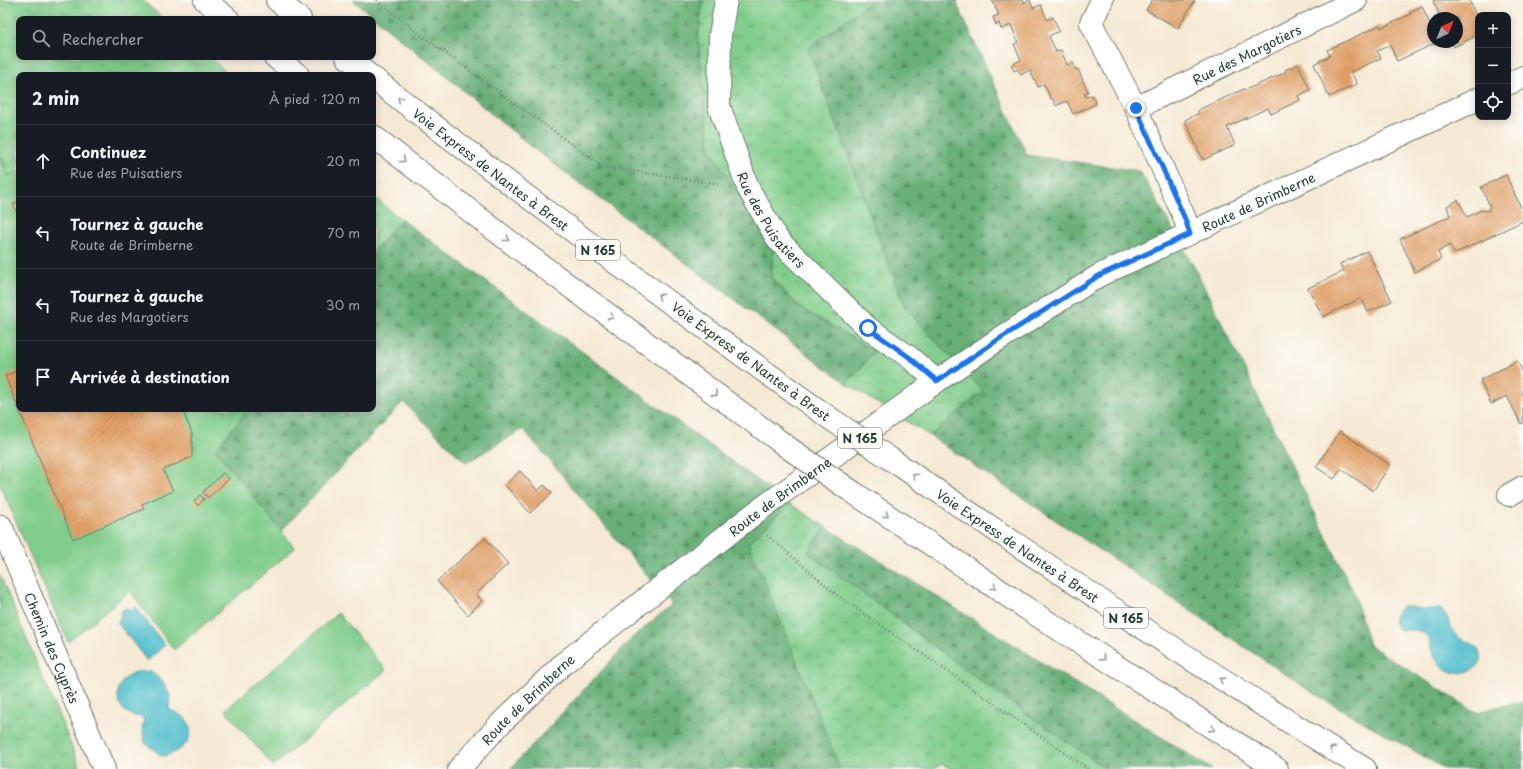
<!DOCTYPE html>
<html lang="fr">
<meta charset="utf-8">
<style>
:root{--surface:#171b24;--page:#20242c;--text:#f1f3f6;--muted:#9ea1a6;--line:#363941}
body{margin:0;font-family:"Playpen Sans",sans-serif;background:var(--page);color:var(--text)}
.controls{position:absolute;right:12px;top:12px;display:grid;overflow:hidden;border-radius:8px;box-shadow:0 2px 10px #0003}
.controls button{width:36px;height:36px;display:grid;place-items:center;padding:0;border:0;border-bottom:1px solid var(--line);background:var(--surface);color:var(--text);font:20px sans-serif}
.compass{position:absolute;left:1427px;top:12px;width:36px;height:36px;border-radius:50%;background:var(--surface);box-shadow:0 2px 10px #0003;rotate:43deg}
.stop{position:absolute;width:12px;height:12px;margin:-9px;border:3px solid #1a73e8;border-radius:50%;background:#fff}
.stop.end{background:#1a73e8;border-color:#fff;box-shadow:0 1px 4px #0008}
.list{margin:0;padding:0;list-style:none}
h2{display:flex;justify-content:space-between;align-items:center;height:52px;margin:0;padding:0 16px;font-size:17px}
h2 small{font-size:13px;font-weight:400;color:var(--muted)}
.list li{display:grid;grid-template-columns:26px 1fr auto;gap:12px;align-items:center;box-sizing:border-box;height:72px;padding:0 16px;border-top:1px solid var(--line)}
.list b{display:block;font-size:15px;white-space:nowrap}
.list p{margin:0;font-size:13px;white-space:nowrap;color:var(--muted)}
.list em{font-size:13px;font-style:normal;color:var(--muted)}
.icon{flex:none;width:22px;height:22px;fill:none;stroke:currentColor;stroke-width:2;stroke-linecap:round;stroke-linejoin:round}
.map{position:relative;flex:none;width:1523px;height:769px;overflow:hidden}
.search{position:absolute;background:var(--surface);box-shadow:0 2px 10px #0003;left:16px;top:16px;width:360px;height:44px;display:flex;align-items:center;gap:10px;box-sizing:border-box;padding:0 14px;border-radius:8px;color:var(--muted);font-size:15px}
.panel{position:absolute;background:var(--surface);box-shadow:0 2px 10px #0003;left:16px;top:72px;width:360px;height:340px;border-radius:8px}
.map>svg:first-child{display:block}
.grass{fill:url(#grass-tufts);stroke:#508560}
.forest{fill:url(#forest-firs);stroke:#447656}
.park{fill:#81cd8b;stroke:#508560}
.water{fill:#53bfcd;stroke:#397e80}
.building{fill:url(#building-hatch)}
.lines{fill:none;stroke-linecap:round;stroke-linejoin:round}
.minor-casing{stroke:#6a796c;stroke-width:24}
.tertiary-casing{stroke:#6a796c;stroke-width:24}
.trunk-casing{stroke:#6a796c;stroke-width:24}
.path{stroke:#6a796c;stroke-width:2.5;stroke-dasharray:1 3;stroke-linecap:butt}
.minor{stroke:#fff;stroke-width:22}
.tertiary{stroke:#fff;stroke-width:22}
.trunk{stroke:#fff;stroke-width:22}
.trunk-bridge-casing{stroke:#6a796c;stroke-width:24;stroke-linecap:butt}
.trunk-bridge{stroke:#fff;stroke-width:22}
.oneway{stroke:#8f9e9a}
.route{stroke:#1a73e8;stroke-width:5}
.labels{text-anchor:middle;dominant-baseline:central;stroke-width:4;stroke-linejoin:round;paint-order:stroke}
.shield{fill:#fdfcf7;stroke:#62766e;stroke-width:1}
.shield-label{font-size:12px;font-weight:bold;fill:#1f3d34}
.street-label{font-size:13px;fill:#1f3d34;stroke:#fdfcf7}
</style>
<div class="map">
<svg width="1523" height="769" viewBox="0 0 1523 769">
<defs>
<pattern id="grass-tufts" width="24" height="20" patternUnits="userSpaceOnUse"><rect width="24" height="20" fill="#81cd8b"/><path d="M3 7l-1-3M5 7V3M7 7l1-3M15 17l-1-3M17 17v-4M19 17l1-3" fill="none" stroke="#69a872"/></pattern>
<pattern id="forest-firs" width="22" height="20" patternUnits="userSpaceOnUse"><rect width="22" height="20" fill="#68b077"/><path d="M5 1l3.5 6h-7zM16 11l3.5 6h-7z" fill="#559062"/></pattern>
<pattern id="building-hatch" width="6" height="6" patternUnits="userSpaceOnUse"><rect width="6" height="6" fill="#e5a369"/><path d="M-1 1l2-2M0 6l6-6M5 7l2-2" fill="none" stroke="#b98657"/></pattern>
</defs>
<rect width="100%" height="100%" fill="#fdfcf7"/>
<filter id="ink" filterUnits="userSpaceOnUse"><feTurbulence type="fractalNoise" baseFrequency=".025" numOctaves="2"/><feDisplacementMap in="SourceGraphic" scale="8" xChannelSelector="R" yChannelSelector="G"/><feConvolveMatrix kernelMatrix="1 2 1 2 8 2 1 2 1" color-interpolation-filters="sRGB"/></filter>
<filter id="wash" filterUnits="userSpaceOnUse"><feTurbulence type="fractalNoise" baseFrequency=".012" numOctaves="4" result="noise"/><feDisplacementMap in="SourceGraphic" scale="16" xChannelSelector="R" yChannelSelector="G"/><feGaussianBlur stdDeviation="0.9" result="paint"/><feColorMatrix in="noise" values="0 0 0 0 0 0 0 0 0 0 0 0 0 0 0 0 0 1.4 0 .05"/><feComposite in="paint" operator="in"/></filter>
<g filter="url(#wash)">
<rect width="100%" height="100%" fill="#f5e9d3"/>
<g class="grass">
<path d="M 0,0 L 142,0 L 164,19 L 19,19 L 19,57 L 209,57 L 230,75 L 19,75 L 19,172 L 9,176 L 0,152 Z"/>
<path d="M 703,0 L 873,0 L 808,48 L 905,308 L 984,391 L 930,436 L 847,384 L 874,351 L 799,307 L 771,277 L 773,252 L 710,148 L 698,40 Z"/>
<path d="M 373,196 L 401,219 L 373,252 Z"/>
<path d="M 790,504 L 826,527 L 808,552 L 986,685 L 1106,769 L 951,769 L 942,764 L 935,769 L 840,769 L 769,592 L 748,543 Z"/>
<path d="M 0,575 L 81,769 L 0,769 Z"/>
</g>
<g class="forest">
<path d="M 353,0 L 703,0 L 698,40 L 710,148 L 773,252 L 771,277 L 799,307 L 875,351 L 847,384 L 538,152 Z"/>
<path d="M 873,0 L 958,0 L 957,4 L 1027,155 L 1140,171 L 1197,272 L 1354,593 L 1369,645 L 1476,712 L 1523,701 L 1523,769 L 1445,769 L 1310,691 L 930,436 L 983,391 L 905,308 L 808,48 Z"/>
<path d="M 401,219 L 790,504 L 748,543 L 769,592 L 840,769 L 510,769 L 634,636 L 672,605 L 523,429 L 466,463 L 403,402 L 281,531 L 215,450 L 248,409 L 373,409 L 373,252 Z"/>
<path d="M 826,527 L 1212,769 L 1106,769 L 986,685 L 808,552 Z"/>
</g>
<g class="park">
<path d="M 0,152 L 8,176 L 19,172 L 19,409 L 248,409 L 215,450 L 295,548 L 174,650 L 130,591 L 68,642 L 0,485 Z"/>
<path d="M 338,613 L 386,670 L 273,766 L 225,710 Z"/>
</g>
<g class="water">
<path d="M 135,606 L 165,645 L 147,661 L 117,622 L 121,618 L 120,614 L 122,610 L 127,608 L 131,610 Z"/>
<path d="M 1404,606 C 1410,606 1415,609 1421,609 C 1427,610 1434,607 1439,609 C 1449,613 1448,624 1453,632 C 1460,643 1479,641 1481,657 C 1483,668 1466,673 1459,673 C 1445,673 1435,661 1431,649 C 1429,643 1429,636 1423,633 C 1416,628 1408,631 1400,630 C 1389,622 1394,612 1404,606 Z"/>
<path d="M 150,671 L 162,681 L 170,695 L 169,710 C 202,719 195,751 162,756 L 145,743 L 142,728 L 144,721 L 143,718 C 136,715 128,716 123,709 C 112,696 120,675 137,672 C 141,671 146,672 150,671 Z"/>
</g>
<g id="blocks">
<g class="building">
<path d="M 992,0 L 1023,0 L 1024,3 L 1030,0 L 1033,8 L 1041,5 L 1047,20 L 1053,17 L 1059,31 L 1049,36 L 1056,52 L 1061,50 L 1067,65 L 1073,63 L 1076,70 L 1078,69 L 1088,92 L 1084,93 L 1086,97 L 1092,95 L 1096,104 L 1073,114 L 1067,101 L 1056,106 L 1053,99 L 1051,99 L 1044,84 L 1038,87 L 1030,70 L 1021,75 L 1018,69 L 1014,71 L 1011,65 L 1021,60 L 1014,44 L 1018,42 L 1011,25 L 1001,29 L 999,23 L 996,25 L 993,17 L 999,15 Z"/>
<path d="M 1152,0 L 1195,0 L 1178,28 L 1146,10 Z"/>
<path d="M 1434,0 L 1469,0 L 1478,19 L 1478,35 L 1454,47 L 1452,42 L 1457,42 L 1457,18 L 1441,18 L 1433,1 Z"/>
<path d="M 1422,6 L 1433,31 L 1433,42 L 1438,42 L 1397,61 L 1390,45 L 1377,51 L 1381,58 L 1351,72 L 1357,84 L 1329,97 L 1314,64 L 1330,56 L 1327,50 L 1380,25 L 1381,28 L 1411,14 L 1410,12 Z"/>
<path d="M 1298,64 L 1310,90 L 1298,96 L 1300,100 L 1271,114 L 1268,108 L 1227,127 L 1235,145 L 1203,160 L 1185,120 L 1199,113 L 1198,110 L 1244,89 L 1245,90 L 1257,85 L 1286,72 L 1285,70 Z"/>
<path d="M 1506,175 L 1523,212 L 1523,221 L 1454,254 L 1450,245 L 1438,252 L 1441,259 L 1415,272 L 1400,239 L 1450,216 L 1447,206 L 1458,200 L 1467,217 L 1482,210 L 1488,211 L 1490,206 L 1481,187 Z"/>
<path d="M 19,201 L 19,217 L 13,204 Z"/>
<path d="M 1367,251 L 1392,301 L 1368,312 L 1361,298 L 1323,317 L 1308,288 L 1344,271 L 1340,264 Z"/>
<path d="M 1517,361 L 1523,372 L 1523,423 L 1521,424 L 1507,396 L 1491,404 L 1480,380 Z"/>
<path d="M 19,370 L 19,409 L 182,409 L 192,433 L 192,457 L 163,470 L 173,491 L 142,504 L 144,509 L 73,539 L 5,376 Z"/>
<path d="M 1340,431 L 1390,465 L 1373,491 L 1341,469 L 1334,479 L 1316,467 Z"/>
<path d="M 520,471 L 538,491 L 544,485 L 552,493 L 530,513 L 505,485 Z"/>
<path d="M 223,473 L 229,479 L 208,498 L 203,492 Z"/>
<path d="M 200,495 L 204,499 L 198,506 L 194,501 Z"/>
<path d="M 485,538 L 508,564 L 476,594 L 482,601 L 468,615 L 437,581 Z"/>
</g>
</g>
</g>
<g filter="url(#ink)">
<use href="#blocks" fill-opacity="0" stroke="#6a796c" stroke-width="1"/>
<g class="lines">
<g class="minor-casing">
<g id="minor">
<path id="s1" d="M 726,0 L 720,35 L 719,106 L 748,188 L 778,240 L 868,328 L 909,357 L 937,381"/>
<path d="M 1102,0 L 1091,23 L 1136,108 L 1185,219 L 1189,234"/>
<path id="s2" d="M 1136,108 L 1356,0"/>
<path d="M 1509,495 L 1523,487"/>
<path id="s3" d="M 1,526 L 104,769"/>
</g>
</g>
<g class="tertiary-casing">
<g id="tertiary">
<path d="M 1508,84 L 1523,77"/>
<path id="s4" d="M 459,769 L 501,723 L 564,663 L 755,513 L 937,381 L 996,341 L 1100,275 L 1478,99"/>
</g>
</g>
<g class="trunk-casing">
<g id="trunk">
<path d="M 205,0 L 228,19"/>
<path d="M 277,0 L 300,19"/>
<path d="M 275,57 L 298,75"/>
<path d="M 347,57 L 369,75"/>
<path id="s5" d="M 373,78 C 522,195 674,307 828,417"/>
<path d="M 373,136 L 522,251 L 790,449"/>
<path id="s6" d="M 892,460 C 1047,566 1204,670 1365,769"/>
<path d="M 854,493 L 1032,612 L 1277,769"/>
</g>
</g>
<g class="path">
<path d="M 377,0 L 422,36 L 603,167 L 720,184"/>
<path d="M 767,535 L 837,595 L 1088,769"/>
</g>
<use href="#minor" class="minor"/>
<use href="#tertiary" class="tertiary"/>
<use href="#trunk" class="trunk"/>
<g class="trunk-bridge-casing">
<g id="trunk-bridge">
<path d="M 828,417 L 892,460"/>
<path d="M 790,449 L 854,493"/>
</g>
</g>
<use href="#trunk-bridge" class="trunk-bridge"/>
</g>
<defs><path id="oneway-chevron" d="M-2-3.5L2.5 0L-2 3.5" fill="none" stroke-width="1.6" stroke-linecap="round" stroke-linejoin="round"/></defs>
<g class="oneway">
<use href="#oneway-chevron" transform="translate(400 99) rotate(-142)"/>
<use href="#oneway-chevron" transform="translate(403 160) rotate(37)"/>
<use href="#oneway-chevron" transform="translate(507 239) rotate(37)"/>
<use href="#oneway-chevron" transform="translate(660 296) rotate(-144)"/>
<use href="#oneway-chevron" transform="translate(611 317) rotate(37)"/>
<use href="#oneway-chevron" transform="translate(715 394) rotate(37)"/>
<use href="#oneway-chevron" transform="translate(915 476) rotate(-146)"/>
<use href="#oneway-chevron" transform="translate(886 515) rotate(34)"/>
<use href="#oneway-chevron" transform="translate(994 587) rotate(34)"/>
<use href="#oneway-chevron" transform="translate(1103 658) rotate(33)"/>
<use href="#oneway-chevron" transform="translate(1222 680) rotate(-147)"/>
<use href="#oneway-chevron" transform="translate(1212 729) rotate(33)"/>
<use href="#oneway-chevron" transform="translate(1332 749) rotate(-148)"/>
</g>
</g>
<g class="lines" filter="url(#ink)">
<path class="route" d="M 868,328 L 909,357 L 937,381 L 996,341 L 1100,275 L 1190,234 L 1185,219 L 1136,108"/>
</g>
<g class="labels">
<g class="shield">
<rect x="576" y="240" width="44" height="20" rx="3"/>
<rect x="838" y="428" width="44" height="20" rx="3"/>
<rect x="1104" y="608" width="44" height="20" rx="3"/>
</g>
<g class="shield-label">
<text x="598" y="250">N 165</text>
<text x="860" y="438">N 165</text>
<text x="1126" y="618">N 165</text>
</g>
<g class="street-label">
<text stroke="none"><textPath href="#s2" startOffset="123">Rue des Margotiers</textPath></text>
<text stroke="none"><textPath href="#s5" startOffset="149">Voie Express de Nantes à Brest</textPath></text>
<text stroke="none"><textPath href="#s4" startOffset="986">Route de Brimberne</textPath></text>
<text stroke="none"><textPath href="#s1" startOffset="233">Rue des Puisatiers</textPath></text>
<text transform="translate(751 361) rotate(36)">Voie Express de Nantes à Brest</text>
<text stroke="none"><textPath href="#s4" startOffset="422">Route de Brimberne</textPath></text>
<text stroke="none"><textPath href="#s6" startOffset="152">Voie Express de Nantes à Brest</textPath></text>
<text stroke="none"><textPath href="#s3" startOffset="132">Chemin des Cyprès</textPath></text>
<text stroke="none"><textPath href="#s4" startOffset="98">Route de Brimberne</textPath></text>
</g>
</g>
</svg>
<div class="controls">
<button>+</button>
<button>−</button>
<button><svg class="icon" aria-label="locate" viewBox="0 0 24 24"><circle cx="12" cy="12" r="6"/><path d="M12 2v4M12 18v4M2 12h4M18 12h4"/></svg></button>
</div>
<svg class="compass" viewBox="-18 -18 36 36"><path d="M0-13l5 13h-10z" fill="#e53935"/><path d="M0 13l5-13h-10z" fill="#9ea1a6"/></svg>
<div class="stop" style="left:868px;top:328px"></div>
<div class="stop end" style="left:1136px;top:108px"></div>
<div class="search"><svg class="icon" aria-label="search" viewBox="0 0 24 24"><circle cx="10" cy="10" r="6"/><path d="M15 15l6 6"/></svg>Rechercher</div>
<section class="panel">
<h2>2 min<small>À pied · 120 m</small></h2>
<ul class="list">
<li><svg class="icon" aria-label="ahead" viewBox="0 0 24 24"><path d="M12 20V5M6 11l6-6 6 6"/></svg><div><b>Continuez</b><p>Rue des Puisatiers</p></div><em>20 m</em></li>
<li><svg class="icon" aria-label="left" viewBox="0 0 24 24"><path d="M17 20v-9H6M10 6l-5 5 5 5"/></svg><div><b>Tournez à gauche</b><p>Route de Brimberne</p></div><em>70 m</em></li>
<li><svg class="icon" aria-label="left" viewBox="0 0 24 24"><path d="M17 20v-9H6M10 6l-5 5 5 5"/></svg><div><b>Tournez à gauche</b><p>Rue des Margotiers</p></div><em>30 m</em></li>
<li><svg class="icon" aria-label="arrive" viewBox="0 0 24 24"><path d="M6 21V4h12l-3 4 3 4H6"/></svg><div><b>Arrivée à destination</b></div></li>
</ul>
</section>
</div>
